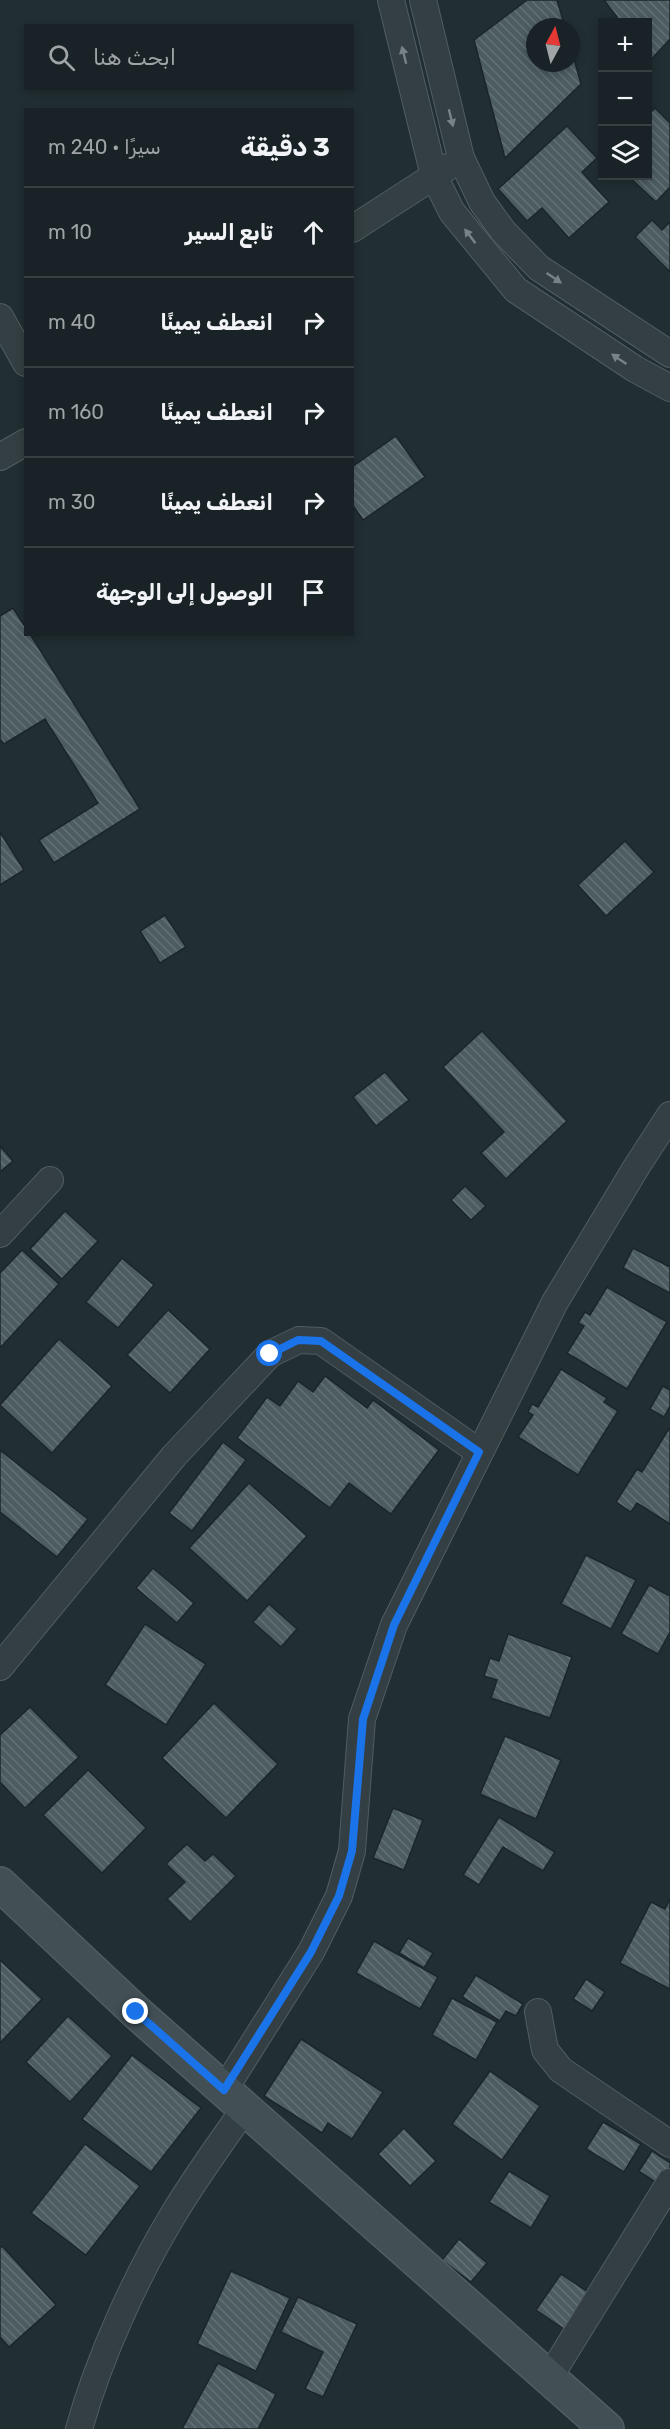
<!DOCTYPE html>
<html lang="ar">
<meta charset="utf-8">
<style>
:root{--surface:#192226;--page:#262f32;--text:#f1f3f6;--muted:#9fa4a7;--line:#373f43}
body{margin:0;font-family:Rubik,"Noto Sans Arabic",sans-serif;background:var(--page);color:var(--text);direction:rtl}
.controls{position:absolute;right:18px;top:18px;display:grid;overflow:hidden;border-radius:0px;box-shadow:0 3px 9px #0003}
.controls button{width:54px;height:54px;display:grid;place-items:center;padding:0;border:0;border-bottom:2px solid var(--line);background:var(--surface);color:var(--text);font:30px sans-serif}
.compass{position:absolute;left:526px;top:18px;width:54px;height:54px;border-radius:50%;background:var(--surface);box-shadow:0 3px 9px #0003;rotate:7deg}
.stop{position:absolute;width:18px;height:18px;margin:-14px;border:4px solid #1a73e8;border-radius:50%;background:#fff}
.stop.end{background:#1a73e8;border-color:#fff;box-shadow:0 2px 6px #0008}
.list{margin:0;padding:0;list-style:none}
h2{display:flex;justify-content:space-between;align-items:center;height:78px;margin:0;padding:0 24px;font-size:26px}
h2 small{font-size:20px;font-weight:400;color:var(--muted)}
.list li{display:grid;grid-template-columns:39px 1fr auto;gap:18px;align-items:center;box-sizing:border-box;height:90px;padding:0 24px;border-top:2px solid var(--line)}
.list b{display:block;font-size:22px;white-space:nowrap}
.list em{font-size:20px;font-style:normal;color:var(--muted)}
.icon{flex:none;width:33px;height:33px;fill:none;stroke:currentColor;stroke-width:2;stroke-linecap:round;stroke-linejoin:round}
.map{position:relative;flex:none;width:670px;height:2429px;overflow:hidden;direction:ltr}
.search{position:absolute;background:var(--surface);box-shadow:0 3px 9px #0003;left:24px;top:24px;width:330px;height:66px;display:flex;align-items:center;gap:15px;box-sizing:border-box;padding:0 21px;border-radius:0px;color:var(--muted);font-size:22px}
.panel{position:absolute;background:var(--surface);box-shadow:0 3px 9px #0003;left:24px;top:108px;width:330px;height:528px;border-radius:0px;direction:rtl}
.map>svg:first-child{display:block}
.building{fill:url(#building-back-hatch);stroke:#1b262a;stroke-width:1.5}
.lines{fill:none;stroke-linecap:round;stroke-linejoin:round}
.street-casing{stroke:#515d61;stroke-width:28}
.secondary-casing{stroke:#515d61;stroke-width:36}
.street{stroke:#343f43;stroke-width:26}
.secondary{stroke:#425056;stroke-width:33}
.oneway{fill:#778388}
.route{stroke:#1a73e8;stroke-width:8}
</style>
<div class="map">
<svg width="670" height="2429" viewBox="0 0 670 2429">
<defs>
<pattern id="building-back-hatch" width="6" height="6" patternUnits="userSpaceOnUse" patternTransform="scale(1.5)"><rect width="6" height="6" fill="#4c5c61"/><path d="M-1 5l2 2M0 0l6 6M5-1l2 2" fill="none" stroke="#637176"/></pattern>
</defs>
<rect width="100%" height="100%" fill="#212e32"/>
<g class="building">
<path d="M 527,0 L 557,0 L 565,27 L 535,27 L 535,63 L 571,63 L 571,48 L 581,84 L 505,158 L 474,40 Z"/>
<path d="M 604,0 L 670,0 L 670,39 L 648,63 L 648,22 L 610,22 L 617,17 Z"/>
<path d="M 655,108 L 670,123 L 670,187 L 656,202 L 628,176 L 648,176 L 648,115 Z"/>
<path d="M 567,126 L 597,158 L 582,172 L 609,202 L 569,238 L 542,208 L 527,221 L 498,189 Z"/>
<path d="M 652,220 L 662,230 L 670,222 L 670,272 L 635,237 Z"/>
<path d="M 396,436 L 425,477 L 363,520 L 352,504 L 352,467 Z"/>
<path d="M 13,608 L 26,628 L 26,634 L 30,634 L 140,809 L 54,863 L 39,840 L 98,803 L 45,719 L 4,744 L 0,739 L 0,616 Z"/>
<path d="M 0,832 L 24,870 L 0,885 Z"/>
<path d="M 625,841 L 654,872 L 606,916 L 578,885 Z"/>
<path d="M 165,915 L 186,947 L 160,963 L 140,931 Z"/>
<path d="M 482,1031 L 567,1121 L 506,1179 L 481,1153 L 504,1132 L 443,1067 Z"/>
<path d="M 385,1072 L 409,1100 L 376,1126 L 353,1097 Z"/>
<path d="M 0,1146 L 13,1161 L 0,1172 Z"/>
<path d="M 465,1186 L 486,1206 L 471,1220 L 451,1200 Z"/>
<path d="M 65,1211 L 98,1241 L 62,1279 L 30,1249 Z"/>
<path d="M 633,1248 L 670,1267 L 670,1293 L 623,1268 Z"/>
<path d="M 22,1250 L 59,1284 L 0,1348 L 0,1273 Z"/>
<path d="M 122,1258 L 154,1285 L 118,1328 L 86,1302 Z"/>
<path d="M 607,1287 L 667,1322 L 627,1389 L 567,1353 L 584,1326 L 578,1323 L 585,1312 L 590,1315 Z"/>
<path d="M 168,1310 L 210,1349 L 170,1393 L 127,1355 Z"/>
<path d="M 59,1339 L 112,1386 L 52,1453 L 0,1405 Z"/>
<path d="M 561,1369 L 607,1398 L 604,1402 L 618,1411 L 578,1475 L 518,1437 L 533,1415 L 528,1412 L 532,1404 L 538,1407 Z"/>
<path d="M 325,1376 L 367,1408 L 373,1400 L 439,1450 L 391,1514 L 349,1483 L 330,1508 L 237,1438 L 267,1397 L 280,1406 L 298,1381 L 313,1392 Z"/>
<path d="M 663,1386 L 670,1390 L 670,1406 L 664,1417 L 650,1409 Z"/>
<path d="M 670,1427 L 670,1524 L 637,1503 L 631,1512 L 616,1502 L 637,1469 L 642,1472 Z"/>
<path d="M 223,1442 L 246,1460 L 192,1531 L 169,1513 Z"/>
<path d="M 0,1450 L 88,1519 L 57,1557 L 0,1512 Z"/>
<path d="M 249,1483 L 307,1536 L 247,1601 L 189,1548 Z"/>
<path d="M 586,1555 L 636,1580 L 611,1629 L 561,1604 Z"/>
<path d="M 153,1568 L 194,1603 L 177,1623 L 136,1588 Z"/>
<path d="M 649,1585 L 670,1596 L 670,1632 L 658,1654 L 621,1634 Z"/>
<path d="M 269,1604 L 297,1629 L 281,1647 L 253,1622 Z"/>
<path d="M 145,1624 L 206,1664 L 166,1725 L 105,1685 Z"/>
<path d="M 508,1634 L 572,1657 L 550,1718 L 491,1698 L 497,1680 L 484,1676 L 490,1658 L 499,1661 Z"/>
<path d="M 214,1703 L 278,1764 L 226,1818 L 162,1758 Z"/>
<path d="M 30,1707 L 79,1757 L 25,1808 L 0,1782 L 0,1735 Z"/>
<path d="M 505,1736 L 561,1760 L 536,1819 L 480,1794 Z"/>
<path d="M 88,1770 L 146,1828 L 102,1873 L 43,1815 Z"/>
<path d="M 393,1808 L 423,1820 L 404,1870 L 373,1858 Z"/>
<path d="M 499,1817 L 555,1852 L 543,1871 L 503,1847 L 479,1885 L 463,1875 Z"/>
<path d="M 187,1844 L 205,1861 L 213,1854 L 236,1876 L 190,1922 L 167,1899 L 185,1882 L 166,1864 Z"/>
<path d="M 670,1899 L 670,1989 L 620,1963 L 651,1902 L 665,1909 Z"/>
<path d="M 408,1938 L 433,1953 L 424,1968 L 399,1953 Z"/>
<path d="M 374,1941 L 438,1977 L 420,2009 L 356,1973 Z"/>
<path d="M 0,1960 L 42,1999 L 0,2043 Z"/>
<path d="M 476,1975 L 523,2004 L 516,2016 L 506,2011 L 500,2021 L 462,1997 Z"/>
<path d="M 586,1979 L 605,1992 L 592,2011 L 573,1999 Z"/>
<path d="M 452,1998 L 497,2022 L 476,2060 L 432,2035 Z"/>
<path d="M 68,2016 L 112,2056 L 70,2102 L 26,2062 Z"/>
<path d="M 301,2039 L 383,2092 L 352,2139 L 328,2123 L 322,2133 L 264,2096 Z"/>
<path d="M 132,2055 L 201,2108 L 151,2172 L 82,2119 Z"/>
<path d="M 490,2071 L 540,2106 L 502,2160 L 452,2124 Z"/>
<path d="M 603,2122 L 641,2144 L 624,2172 L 586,2149 Z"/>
<path d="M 404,2128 L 436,2161 L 410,2186 L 378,2154 Z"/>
<path d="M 85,2144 L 140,2186 L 86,2255 L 31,2213 Z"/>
<path d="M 652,2151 L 670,2163 L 670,2169 L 660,2185 L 639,2171 Z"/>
<path d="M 509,2171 L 550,2196 L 531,2228 L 489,2202 Z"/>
<path d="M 459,2239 L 487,2263 L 471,2282 L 442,2260 Z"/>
<path d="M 2,2246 L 56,2305 L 9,2347 L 0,2337 L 0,2248 Z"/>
<path d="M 231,2271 L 290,2298 L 256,2371 L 197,2344 Z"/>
<path d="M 561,2274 L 591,2294 L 567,2331 L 536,2310 Z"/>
<path d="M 298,2297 L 357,2324 L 323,2397 L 305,2389 L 323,2352 L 281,2332 Z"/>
<path d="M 218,2363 L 276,2394 L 258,2429 L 182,2429 Z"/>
</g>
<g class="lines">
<g class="street-casing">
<g id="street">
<path d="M 391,0 L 434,176 L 452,212 L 516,290 L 635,369 L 670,388"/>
<path d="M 423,0 L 461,158 L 482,202 L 503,231 L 539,268 L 670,354"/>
<path d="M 352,229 L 448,167"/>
<path d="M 0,317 L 26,363"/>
<path d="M 0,457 L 26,442"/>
<path d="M 0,1234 L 50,1180"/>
<path d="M 0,1667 L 174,1456 L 270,1354 L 299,1340 L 321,1341 L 479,1452"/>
<path d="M 538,2012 L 545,2050 L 561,2070 L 670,2144"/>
<path d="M 224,2090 L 311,1952 L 339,1896 L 352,1851 L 362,1719 L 394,1625 L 555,1302 L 637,1166 L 670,1115"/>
<path d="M 549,2378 L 670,2182"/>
<path d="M 79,2429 C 99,2358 135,2278 173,2215 C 195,2178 221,2143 245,2108"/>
</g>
</g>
<g class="secondary-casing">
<path id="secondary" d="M 0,1884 L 136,2012 L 607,2429"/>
</g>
<use href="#street" class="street"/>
<use href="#secondary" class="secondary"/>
</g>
<defs><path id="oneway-solid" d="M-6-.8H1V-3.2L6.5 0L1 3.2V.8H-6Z" transform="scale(1.5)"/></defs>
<g class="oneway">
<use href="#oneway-solid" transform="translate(404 55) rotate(-104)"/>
<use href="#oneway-solid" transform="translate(451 118) rotate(76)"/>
<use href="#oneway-solid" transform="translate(470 236) rotate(-127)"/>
<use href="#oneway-solid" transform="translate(554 278) rotate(34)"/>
<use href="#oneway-solid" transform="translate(619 359) rotate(-146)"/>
</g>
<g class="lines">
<path class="route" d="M 136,2012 L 224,2090 L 311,1952 L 339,1896 L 352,1851 L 363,1719 L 394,1625 L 479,1452 L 321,1341 L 298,1340 L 270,1354"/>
</g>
</svg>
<div class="controls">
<button>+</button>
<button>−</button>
<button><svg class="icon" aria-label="layers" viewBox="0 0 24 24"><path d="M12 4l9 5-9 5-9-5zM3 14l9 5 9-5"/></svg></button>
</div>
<svg class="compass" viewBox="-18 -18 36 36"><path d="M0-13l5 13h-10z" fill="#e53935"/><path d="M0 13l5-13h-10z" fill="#9fa4a7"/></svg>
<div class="stop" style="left:270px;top:1354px"></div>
<div class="stop end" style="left:136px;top:2012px"></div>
<div class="search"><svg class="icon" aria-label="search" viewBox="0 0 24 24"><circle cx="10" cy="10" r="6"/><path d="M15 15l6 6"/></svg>ابحث هنا</div>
<section class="panel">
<h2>3 دقيقة<small>سيرًا · 240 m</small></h2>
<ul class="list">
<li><svg class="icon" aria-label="ahead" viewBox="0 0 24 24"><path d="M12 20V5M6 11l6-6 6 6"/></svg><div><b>تابع السير</b></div><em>10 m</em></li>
<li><svg class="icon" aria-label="right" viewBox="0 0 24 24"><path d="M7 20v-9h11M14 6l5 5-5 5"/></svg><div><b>انعطف يمينًا</b></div><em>40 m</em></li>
<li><svg class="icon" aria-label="right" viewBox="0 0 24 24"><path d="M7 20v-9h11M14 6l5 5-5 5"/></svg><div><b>انعطف يمينًا</b></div><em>160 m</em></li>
<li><svg class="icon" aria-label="right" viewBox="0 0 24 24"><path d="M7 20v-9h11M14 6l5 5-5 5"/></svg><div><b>انعطف يمينًا</b></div><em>30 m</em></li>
<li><svg class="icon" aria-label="arrive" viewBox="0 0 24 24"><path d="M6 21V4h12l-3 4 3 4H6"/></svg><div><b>الوصول إلى الوجهة</b></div></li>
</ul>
</section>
</div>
